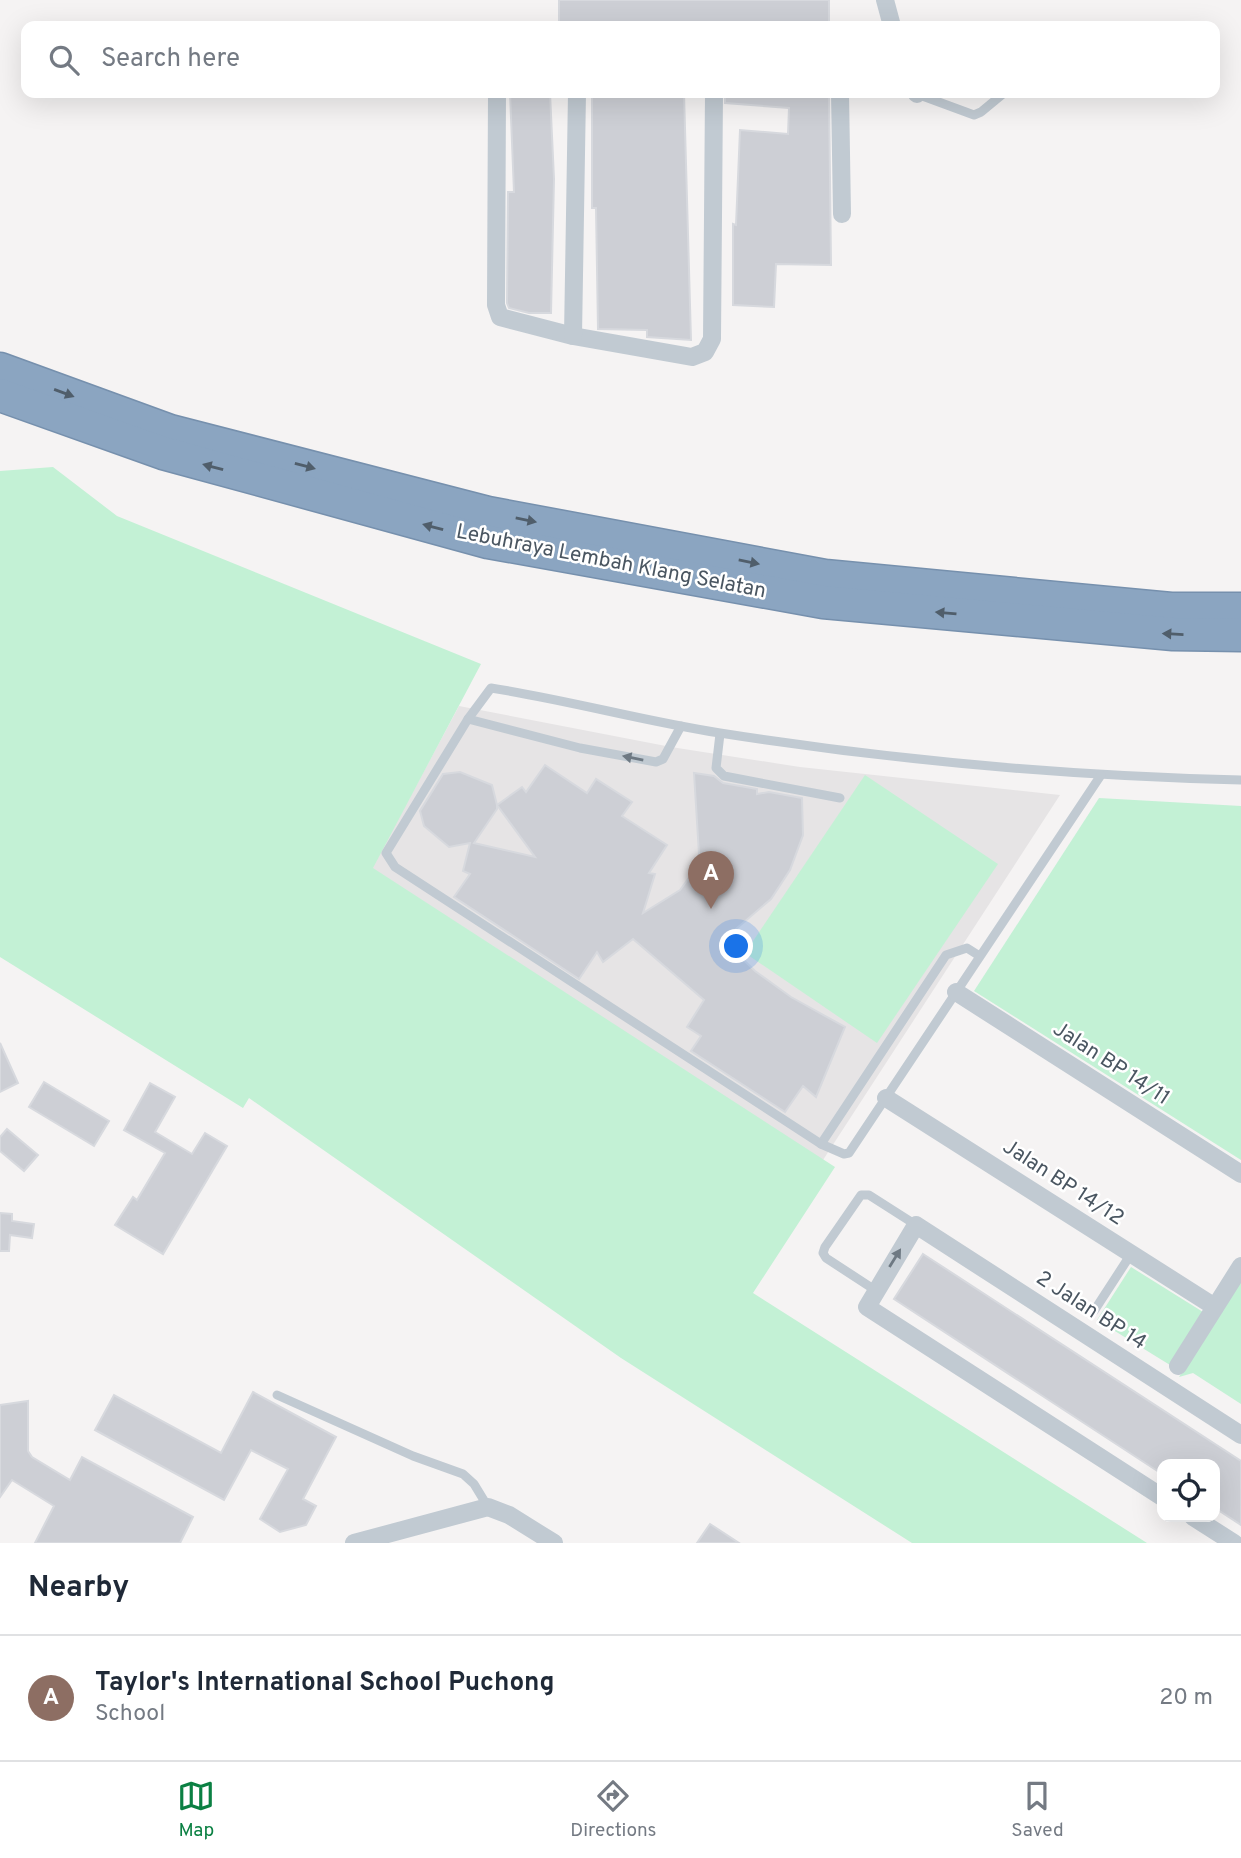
<!DOCTYPE html>
<style>
:root{--surface:#fff;--page:#f2f2f3;--text:#1f2937;--muted:#747a83;--line:#e0e1e3;--accent:#0b8043}
body{margin:0;font-family:Overpass,sans-serif;background:var(--page);color:var(--text)}
.controls{position:absolute;right:21px;bottom:21px;display:grid;overflow:hidden;border-radius:14px;box-shadow:0 7px 28px #0002}
.controls button{width:63px;height:63px;display:grid;place-items:center;padding:0;border:0;border-bottom:2px solid var(--line);background:var(--surface);color:var(--text);font:35px sans-serif}
.you{position:absolute;left:737px;top:947px;width:24px;height:24px;margin:-18px;border:5px solid #fff;border-radius:50%;background:#1a73e8;box-shadow:0 0 0 10px #1a73e833}
.badge{display:grid;place-items:center;width:46px;height:46px;border-radius:50%;background:var(--accent);color:#fff;font-size:23px;font-weight:700}
.pin{position:absolute;translate:-50% -58px;filter:drop-shadow(0 2px 4px #0008)}
.pin::after{content:'';position:absolute;top:37px;width:24px;height:21px;background:inherit;clip-path:polygon(0 0,100% 0,50% 100%)}
.list{margin:0;padding:0;list-style:none}
h2{display:flex;justify-content:space-between;align-items:center;height:91px;margin:0;padding:0 28px;font-size:30px}
h2 small{font-size:23px;font-weight:400;color:var(--muted)}
.list li{display:grid;grid-template-columns:46px 1fr auto;gap:21px;align-items:center;box-sizing:border-box;height:126px;padding:0 28px;border-top:2px solid var(--line)}
.list b{display:block;font-size:26px;white-space:nowrap}
.list p{margin:0;font-size:23px;white-space:nowrap;color:var(--muted)}
.list em{font-size:23px;font-style:normal;color:var(--muted)}
.icon{flex:none;width:38px;height:38px;fill:none;stroke:currentColor;stroke-width:2;stroke-linecap:round;stroke-linejoin:round}
.map{position:relative;flex:none;width:1241px;height:1543px;overflow:hidden}
.search{position:absolute;background:var(--surface);box-shadow:0 7px 28px #0002;left:21px;right:21px;top:21px;height:77px;display:flex;align-items:center;gap:18px;box-sizing:border-box;padding:0 24px;border-radius:14px;color:var(--muted);font-size:26px}
.sheet{height:217px;background:var(--surface)}
nav{display:flex;justify-content:space-around;align-items:center;box-sizing:border-box;height:98px;border-top:2px solid var(--line);background:var(--surface);font-size:19px;color:var(--muted)}
nav a{display:grid;justify-items:center;gap:4px}
nav .on{color:var(--accent)}
.map>svg:first-child{display:block}
.education{fill:#e6e4e5}
.green{fill:#c3f1d5}
.building{fill:#cdcfd5;stroke:#d7d9de;stroke-width:2;fill-rule:evenodd}
.lines{fill:none;stroke-linecap:round;stroke-linejoin:round}
.motorway-casing{stroke:#7690ad;stroke-width:35}
.service{stroke:#c1cad2;stroke-width:9}
.minor{stroke:#c1cad2;stroke-width:18}
.motorway{stroke:#8ba5c1;stroke-width:32}
.oneway{fill:#505e6b}
.oneway2{fill:#6e7983}
.labels{text-anchor:middle;dominant-baseline:central;stroke-width:5;stroke-linejoin:round;paint-order:stroke}
.street-label{font-size:21px;fill:#4a5661;stroke:#fff}
</style>
<div class="map">
<svg width="1241" height="1543" viewBox="0 0 1241 1543">
<rect width="100%" height="100%" fill="#f5f3f3"/>
<path class="education" d="M 459,706 L 671,747 L 800,767 L 1060,795 L 823,1160 L 372,868 Z"/>
<g class="green">
<path d="M 53,467 L 117,516 L 481,664 L 373,868 L 835,1167 L 753,1293 L 1147,1543 L 912,1543 L 621,1358 L 249,1098 L 243,1108 L 0,957 L 0,471 Z"/>
<path d="M 865,775 L 998,864 L 877,1043 L 745,953 Z"/>
<path d="M 1099,798 L 1241,806 L 1241,1160 L 974,991 Z"/>
<path d="M 1131,1267 L 1203,1312 L 1170,1365 L 1097,1320 Z"/>
<path d="M 1241,1279 L 1241,1404 L 1193,1373 L 1179,1377 Z"/>
</g>
<g class="building">
<path d="M 559,0 L 829,0 L 829,25 L 559,22 Z"/>
<path d="M 510,93 L 550,93 L 554,179 L 551,313 L 529,313 L 509,308 L 507,303 L 508,192 L 514,192 Z"/>
<path d="M 592,93 L 684,93 L 691,340 L 647,337 L 647,330 L 598,329 L 596,208 L 592,208 Z"/>
<path d="M 725,93 L 829,93 L 831,265 L 776,264 L 774,307 L 733,305 L 733,224 L 736,225 L 740,130 L 788,134 L 789,108 L 725,103 Z"/>
<path d="M 545,765 L 587,793 L 596,779 L 632,802 L 622,816 L 667,845 L 649,873 L 655,874 L 643,913 L 680,890 L 696,868 L 699,854 L 694,773 L 714,776 L 723,783 L 757,789 L 757,794 L 769,792 L 802,798 L 803,835 L 790,870 L 771,899 L 723,940 L 755,971 L 791,997 L 845,1027 L 816,1097 L 803,1086 L 785,1112 L 691,1051 L 701,1036 L 687,1027 L 704,1000 L 633,939 L 603,962 L 597,952 L 579,979 L 454,897 L 470,874 L 463,871 L 470,843 L 449,847 L 424,826 L 420,811 L 443,774 L 460,772 L 492,785 L 497,805 L 522,787 L 526,792 ZM 497,805 L 535,857 L 474,843 L 497,809 Z"/>
<path d="M 0,1043 L 18,1083 L 0,1092 Z"/>
<path d="M 44,1082 L 109,1121 L 94,1146 L 29,1107 Z"/>
<path d="M 150,1083 L 175,1097 L 155,1132 L 192,1154 L 205,1133 L 227,1146 L 163,1254 L 115,1225 L 133,1197 L 137,1200 L 165,1153 L 124,1130 Z"/>
<path d="M 7,1129 L 38,1155 L 24,1171 L 0,1151 L 0,1137 Z"/>
<path d="M 0,1213 L 12,1214 L 12,1221 L 34,1224 L 32,1238 L 10,1235 L 9,1251 L 0,1251 Z"/>
<path d="M 923,1254 L 1241,1461 L 1241,1525 L 1215,1508 L 1215,1464 L 1162,1464 L 1162,1474 L 894,1299 Z"/>
<path d="M 253,1392 L 336,1437 L 303,1499 L 316,1506 L 306,1525 L 280,1532 L 260,1519 L 288,1469 L 251,1450 L 224,1500 L 95,1430 L 114,1395 L 221,1453 Z"/>
<path d="M 28,1401 L 28,1451 L 32,1457 L 70,1480 L 82,1457 L 193,1517 L 180,1543 L 35,1543 L 54,1506 L 12,1480 L 0,1497 L 0,1405 Z"/>
<path d="M 710,1524 L 739,1543 L 697,1543 Z"/>
</g>
<g class="lines">
<g class="motorway-casing">
<g id="motorway">
<path d="M 0,369 L 170,431 L 488,513 L 825,576 L 1171,609 L 1241,609"/>
<path d="M 0,395 L 163,453 L 488,542 L 823,602 L 1173,634 L 1241,635"/>
</g>
</g>
<g class="service">
<path d="M 917,94 L 974,115 L 981,112 L 1004,93"/>
<path d="M 468,719 L 580,748 L 656,762 L 663,759 L 681,726"/>
<path d="M 720,734 L 716,768 L 724,776 L 840,798"/>
<path d="M 978,955 L 967,948 L 946,955 L 821,1144 L 395,867 L 386,853 L 468,719 L 491,688 C 568,700 643,721 720,733 C 892,760 1067,776 1241,780"/>
<path d="M 821,1144 L 844,1154 L 849,1153 L 1101,775"/>
<path d="M 875,1290 L 826,1258 L 823,1253 L 825,1247 L 861,1195 L 869,1195 L 916,1225"/>
<path d="M 1094,1311 L 1131,1254"/>
<path d="M 277,1395 L 413,1456 L 463,1474 L 474,1484 L 488,1507"/>
</g>
<g class="minor">
<path d="M 885,0 L 892,26"/>
<path d="M 497,93 L 496,305 L 500,317 L 573,336 L 692,357 L 705,352 L 712,339 L 714,93"/>
<path d="M 840,93 L 842,214"/>
<path d="M 916,93 L 917,94"/>
<path d="M 573,336 L 577,93"/>
<path d="M 956,992 L 1241,1174"/>
<path d="M 886,1098 L 1215,1307"/>
<path d="M 1178,1366 L 1241,1266"/>
<path d="M 1162,1497 L 867,1307 L 916,1225 L 1241,1435"/>
<path d="M 1193,1517 L 1234,1543"/>
<path d="M 354,1543 L 488,1507 L 509,1515 L 554,1543"/>
</g>
<use href="#motorway" class="motorway"/>
</g>
<defs><path id="oneway-solid" d="M-6-.8H1V-3.2L6.5 0L1 3.2V.8H-6Z" transform="scale(1.75)"/></defs>
<g class="oneway">
<use href="#oneway-solid" transform="translate(64 393) rotate(20)"/>
<use href="#oneway-solid" transform="translate(305 466) rotate(15)"/>
<use href="#oneway-solid" transform="translate(213 467) rotate(-165)"/>
<use href="#oneway-solid" transform="translate(526 520) rotate(11)"/>
<use href="#oneway-solid" transform="translate(433 527) rotate(-165)"/>
<use href="#oneway-solid" transform="translate(749 562) rotate(11)"/>
<use href="#oneway-solid" transform="translate(946 613) rotate(-175)"/>
<use href="#oneway-solid" transform="translate(1173 634) rotate(-177)"/>
</g>
<g class="oneway2">
<use href="#oneway-solid" transform="translate(633 758) rotate(-169)"/>
<use href="#oneway-solid" transform="translate(895 1258) rotate(-58)"/>
</g>
<g class="labels">
<g class="street-label">
<text transform="translate(611 562) rotate(11)">Lebuhraya Lembah Klang Selatan</text>
<text transform="translate(1111 1064) rotate(33)">Jalan BP 14/11</text>
<text transform="translate(1063 1183) rotate(33)">Jalan BP 14/12</text>
<text transform="translate(1091 1311) rotate(33)">2 Jalan BP 14</text>
</g>
</g>
</svg>
<div class="controls">
<button><svg class="icon" aria-label="locate" viewBox="0 0 24 24"><circle cx="12" cy="12" r="6"/><path d="M12 2v4M12 18v4M2 12h4M18 12h4"/></svg></button>
</div>
<div class="you"></div>
<div class="pin badge" style="left:711px;top:909px;background:#8d6e63">A</div>
<div class="search"><svg class="icon" aria-label="search" viewBox="0 0 24 24"><circle cx="10" cy="10" r="6"/><path d="M15 15l6 6"/></svg>Search here</div>
</div>
<section class="sheet">
<h2>Nearby<small></small></h2>
<ul class="list">
<li><span class="badge" style="background:#8d6e63">A</span><div><b>Taylor's International School Puchong</b><p>School</p></div><em>20 m</em></li>
</ul>
</section>
<nav>
<a class="on"><svg class="icon" aria-label="map" viewBox="0 0 24 24"><path d="M3 6l6-2 6 2 6-2v14l-6 2-6-2-6 2zM9 4v14M15 6v14"/></svg>Map</a>
<a><svg class="icon" aria-label="directions" viewBox="0 0 24 24"><path d="M12 3l9 9-9 9-9-9zM9 14v-3h6M13 9l2 2-2 2"/></svg>Directions</a>
<a><svg class="icon" aria-label="saved" viewBox="0 0 24 24"><path d="M7 4h10v16l-5-4-5 4z"/></svg>Saved</a>
</nav>
